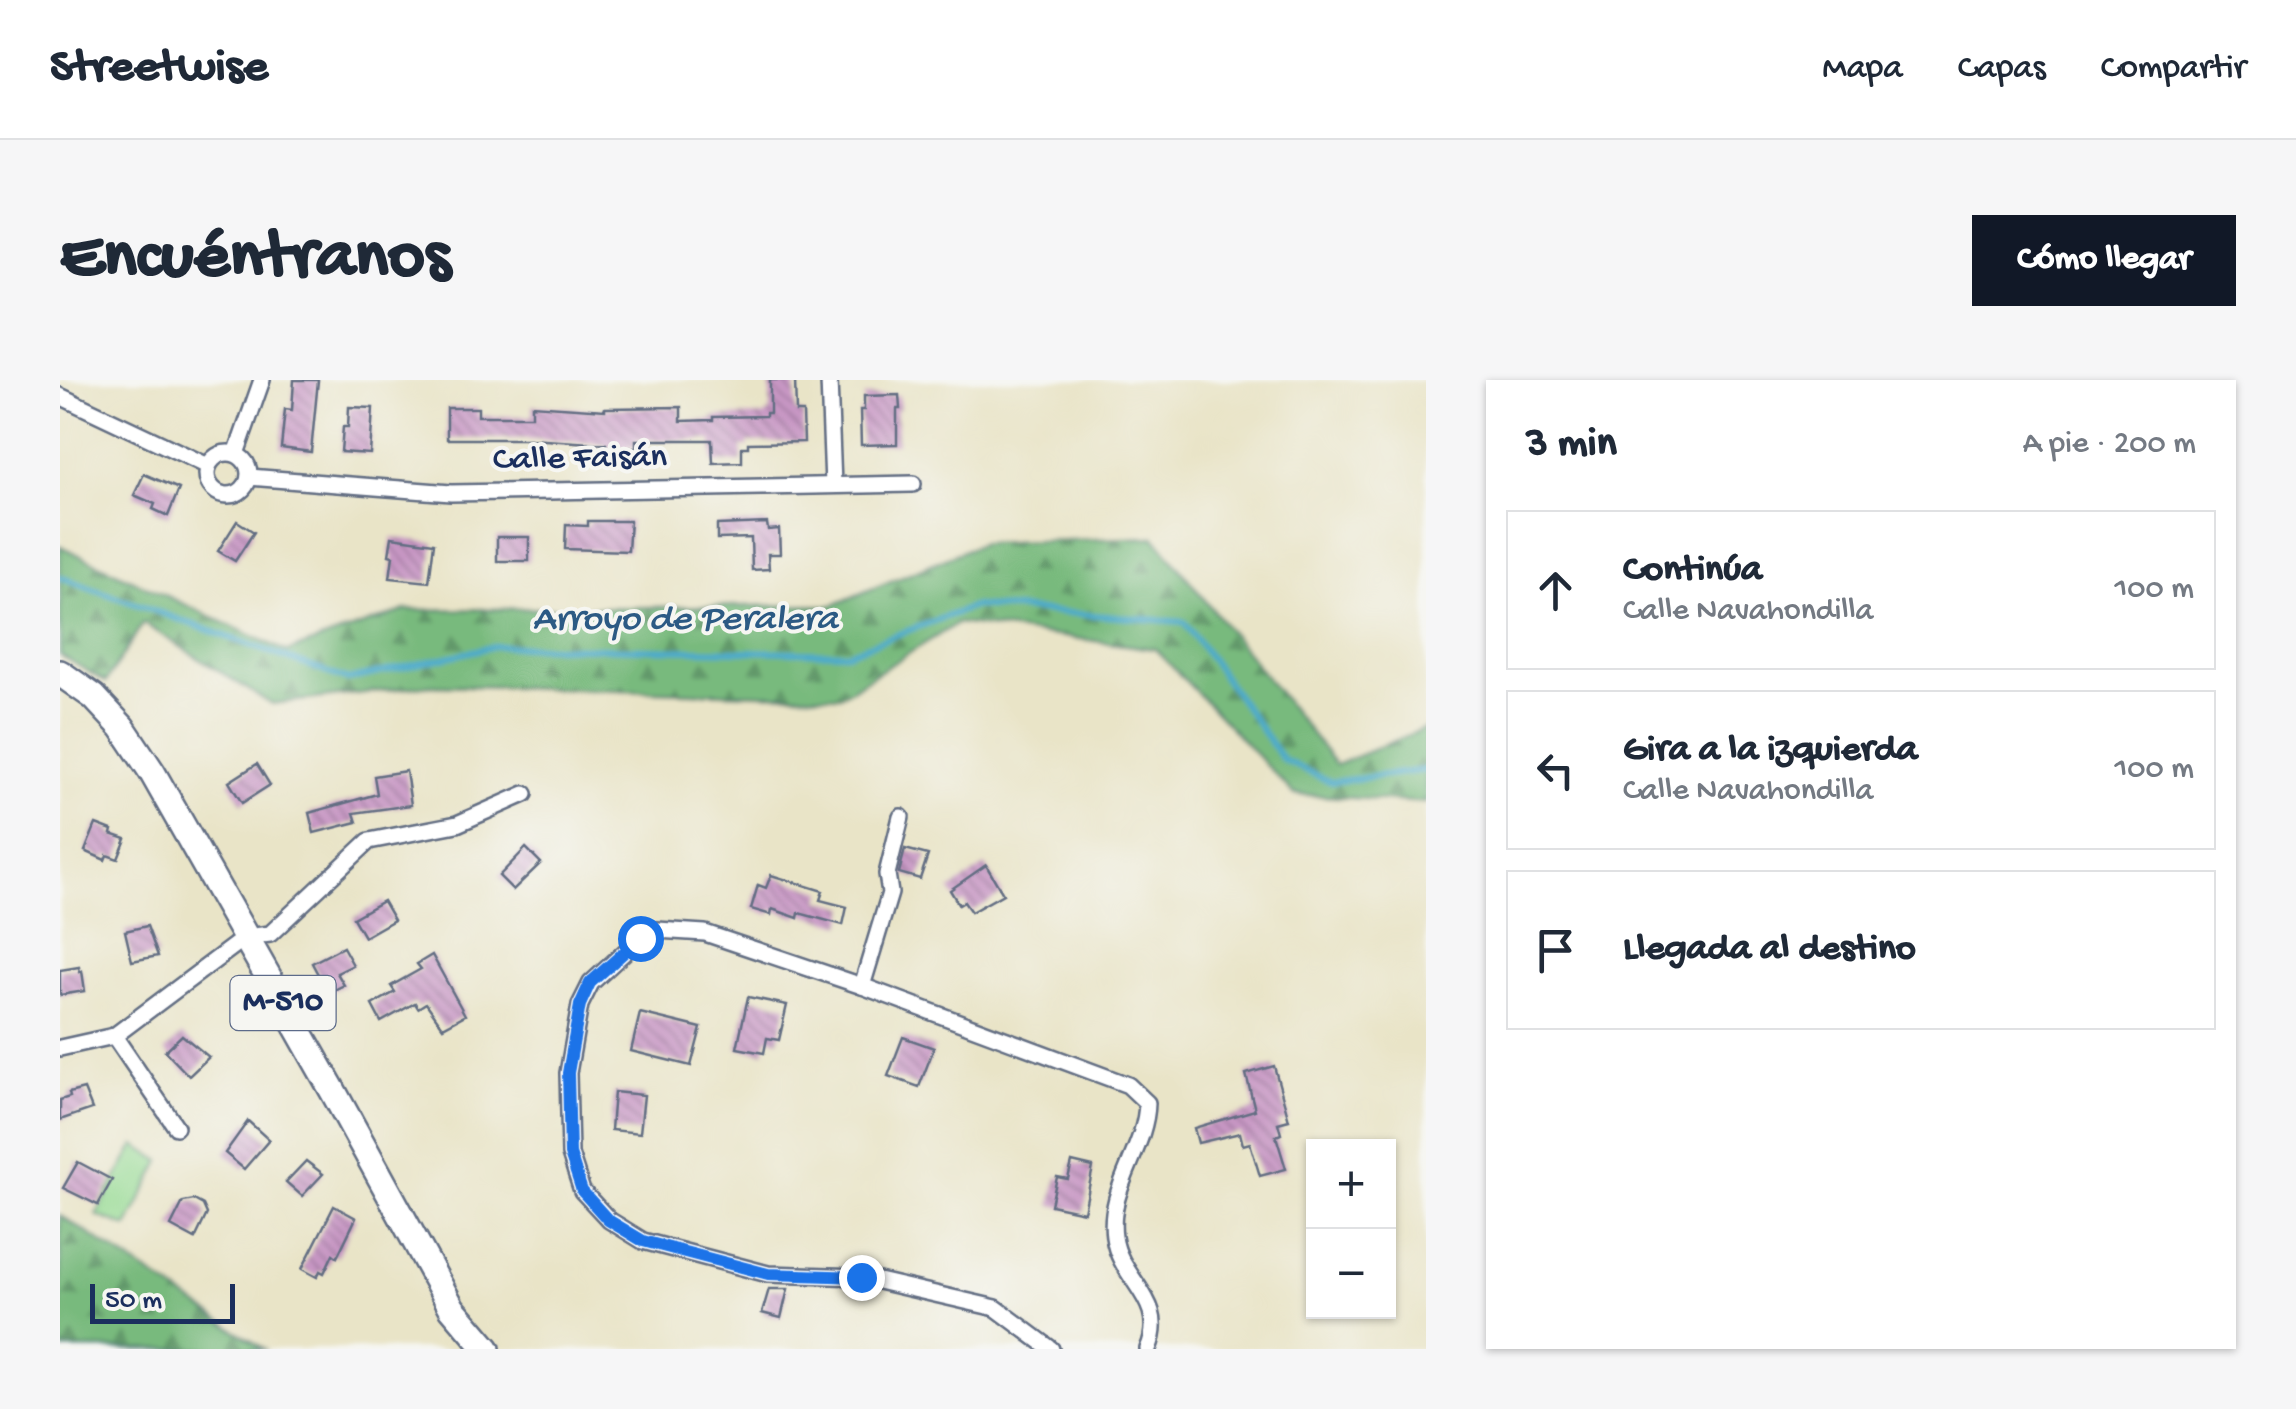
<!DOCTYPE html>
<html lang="es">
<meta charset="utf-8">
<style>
:root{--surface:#fff;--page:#f6f6f7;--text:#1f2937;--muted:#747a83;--line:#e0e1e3;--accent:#111827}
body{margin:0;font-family:"Gochi Hand",sans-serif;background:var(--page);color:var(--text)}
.controls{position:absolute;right:30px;bottom:30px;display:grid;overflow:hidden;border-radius:0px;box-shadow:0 2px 8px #0004}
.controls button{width:90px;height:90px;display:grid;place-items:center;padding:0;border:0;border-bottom:2px solid var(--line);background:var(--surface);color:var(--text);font:50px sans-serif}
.scale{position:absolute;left:30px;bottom:25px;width:145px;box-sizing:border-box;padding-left:10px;border:5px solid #1b2f5e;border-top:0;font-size:28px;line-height:35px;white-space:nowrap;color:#1b2f5e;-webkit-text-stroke:8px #f6f6f2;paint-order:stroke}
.stop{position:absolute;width:30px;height:30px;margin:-22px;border:8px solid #1a73e8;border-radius:50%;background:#fff}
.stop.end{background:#1a73e8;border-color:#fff;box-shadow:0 2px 10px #0008}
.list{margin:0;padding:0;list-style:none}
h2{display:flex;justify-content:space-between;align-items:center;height:130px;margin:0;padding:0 40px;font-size:42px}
h2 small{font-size:32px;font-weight:400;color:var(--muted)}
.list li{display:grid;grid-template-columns:65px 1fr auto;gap:30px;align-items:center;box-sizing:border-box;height:160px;margin:0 20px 20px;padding:0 20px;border:2px solid var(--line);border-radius:0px}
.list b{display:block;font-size:38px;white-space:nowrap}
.list p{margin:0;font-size:32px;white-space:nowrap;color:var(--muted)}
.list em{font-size:32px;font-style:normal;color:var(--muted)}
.icon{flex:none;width:55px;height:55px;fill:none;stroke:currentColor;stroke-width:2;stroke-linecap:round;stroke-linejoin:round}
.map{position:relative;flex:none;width:1366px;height:969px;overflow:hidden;border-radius:0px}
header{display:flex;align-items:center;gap:60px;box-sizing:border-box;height:140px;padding:0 50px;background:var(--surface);border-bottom:2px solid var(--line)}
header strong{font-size:48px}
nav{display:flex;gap:55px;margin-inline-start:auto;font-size:35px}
.intro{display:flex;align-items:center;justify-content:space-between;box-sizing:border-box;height:240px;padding:0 60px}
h1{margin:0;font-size:70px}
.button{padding:25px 45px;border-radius:0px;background:var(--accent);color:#fff;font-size:35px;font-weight:700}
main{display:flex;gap:60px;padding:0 60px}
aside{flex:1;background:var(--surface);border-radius:0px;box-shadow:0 2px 8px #0004}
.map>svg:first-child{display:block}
.green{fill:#96da93;stroke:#588478;stroke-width:2.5}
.forest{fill:url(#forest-firs);stroke:#4a746e;stroke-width:2.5}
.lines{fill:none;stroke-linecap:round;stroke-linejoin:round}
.stream{stroke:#4dabcb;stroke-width:6}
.building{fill:url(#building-back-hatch)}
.street-casing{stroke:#636e83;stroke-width:20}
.primary-casing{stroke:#636e83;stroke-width:30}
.street{stroke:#fff;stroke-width:15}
.primary{stroke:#fff;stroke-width:25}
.route{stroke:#1a73e8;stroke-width:12}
.labels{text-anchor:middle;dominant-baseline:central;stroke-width:8;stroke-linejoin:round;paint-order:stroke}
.shield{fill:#f6f6f2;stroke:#5d6b8a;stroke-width:2.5}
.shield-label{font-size:32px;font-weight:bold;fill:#1b2f5e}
.street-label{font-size:35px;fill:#1b2f5e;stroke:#f6f6f2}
.water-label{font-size:38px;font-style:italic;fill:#2c5a84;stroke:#f6f6f2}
</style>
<header>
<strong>Streetwise</strong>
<nav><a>Mapa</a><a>Capas</a><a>Compartir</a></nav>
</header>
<div class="intro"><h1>Encuéntranos</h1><a class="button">Cómo llegar</a></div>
<main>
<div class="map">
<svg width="1366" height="969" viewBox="0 0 1366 969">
<defs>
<pattern id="forest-firs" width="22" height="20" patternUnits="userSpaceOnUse" patternTransform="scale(2.5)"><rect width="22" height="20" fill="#78ba7d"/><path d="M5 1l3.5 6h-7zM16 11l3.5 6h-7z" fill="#62986a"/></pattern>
<pattern id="building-back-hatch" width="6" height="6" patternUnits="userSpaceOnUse" patternTransform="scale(2.5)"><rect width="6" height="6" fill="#c897c4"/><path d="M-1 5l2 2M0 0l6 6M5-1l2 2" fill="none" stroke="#a27ca2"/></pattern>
</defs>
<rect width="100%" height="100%" fill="#f6f6f2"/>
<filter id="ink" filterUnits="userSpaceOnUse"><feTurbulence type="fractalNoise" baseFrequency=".01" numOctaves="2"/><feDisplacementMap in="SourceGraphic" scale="20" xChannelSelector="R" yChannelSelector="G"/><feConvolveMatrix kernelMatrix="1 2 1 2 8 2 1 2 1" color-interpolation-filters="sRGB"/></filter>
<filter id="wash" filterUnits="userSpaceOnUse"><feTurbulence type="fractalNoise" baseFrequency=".0048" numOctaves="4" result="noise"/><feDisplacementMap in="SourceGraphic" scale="40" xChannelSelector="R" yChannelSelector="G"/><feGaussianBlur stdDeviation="2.25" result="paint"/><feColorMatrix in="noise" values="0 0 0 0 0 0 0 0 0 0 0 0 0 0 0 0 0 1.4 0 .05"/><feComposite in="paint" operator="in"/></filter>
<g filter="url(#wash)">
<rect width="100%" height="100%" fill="#e9e4c7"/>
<path class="green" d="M 75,765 L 101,781 L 67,847 L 36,835 Z"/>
<g class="forest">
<path d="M 1095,157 L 1276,385 L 1366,348 L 1366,423 L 1234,414 L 1095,269 L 898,243 L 780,316 L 371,305 L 211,324 L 83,243 L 46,302 L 0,275 L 0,166 L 227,272 L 346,230 L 773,225 L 922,163 Z"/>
<path d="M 0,835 L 204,969 L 0,969 Z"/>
</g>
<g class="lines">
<path class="stream" d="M 0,197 L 288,300 L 435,266 L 787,273 L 915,226 L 1124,242 L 1223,380 L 1271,402 L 1366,390"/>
</g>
<g id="blocks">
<g class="building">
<path d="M 234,0 L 258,0 L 251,72 L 221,68 L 225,29 L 232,30 Z"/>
<path d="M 710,0 L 735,0 L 736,32 L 743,32 L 744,62 L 688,63 L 688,67 L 682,67 L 682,82 L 653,83 L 652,60 L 576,60 L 576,67 L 546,68 L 546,64 L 469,59 L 387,59 L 387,28 L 418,28 L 418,36 L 472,36 L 472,25 L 545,30 L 545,28 L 621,27 L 621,41 L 653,40 L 653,37 L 706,36 L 706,33 L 710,33 Z"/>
<path d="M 839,15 L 840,29 L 837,29 L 837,64 L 801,65 L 800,30 L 804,30 L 804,16 Z"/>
<path d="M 289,27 L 313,28 L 310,74 L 281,72 L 283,47 L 288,47 Z"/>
<path d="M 84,94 L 119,109 L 108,136 L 93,129 L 95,124 L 74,115 Z"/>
<path d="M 177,141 L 194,152 L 175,181 L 158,171 Z"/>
<path d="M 528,141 L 570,141 L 568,171 L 505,169 L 506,145 L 528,146 Z"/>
<path d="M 707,143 L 708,150 L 719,149 L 720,174 L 708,174 L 709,189 L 692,190 L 691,158 L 657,159 L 657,145 Z"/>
<path d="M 332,157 L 374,163 L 369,202 L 330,198 L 333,176 L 329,175 Z"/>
<rect x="437" y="157" width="32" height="24"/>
<path d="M 197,384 L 210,405 L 182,423 L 169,402 Z"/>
<path d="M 346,391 L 351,425 L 294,433 L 297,442 L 254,453 L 249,433 L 317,414 L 314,396 Z"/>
<path d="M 36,444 L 52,450 L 51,454 L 66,459 L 58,479 L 47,475 L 45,480 L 25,471 Z"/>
<path d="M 466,468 L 481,483 L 453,510 L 439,496 Z"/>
<path d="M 845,469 L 868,475 L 860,499 L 839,493 Z"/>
<path d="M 926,485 L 943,514 L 911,532 L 904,522 L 899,525 L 890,510 Z"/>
<path d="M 711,495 L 763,511 L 760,520 L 787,527 L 783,545 L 739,533 L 738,538 L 712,529 L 711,535 L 691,529 L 698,505 L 706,508 Z"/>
<path d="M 323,521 L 334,540 L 304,557 L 293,538 Z"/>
<path d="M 87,546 L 98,576 L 72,581 L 65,551 Z"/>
<path d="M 283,567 L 293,585 L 277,593 L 284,605 L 268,613 L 252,583 Z"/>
<path d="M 372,575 L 405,635 L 383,647 L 366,623 L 358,628 L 355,623 L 321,642 L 312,625 L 335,612 L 331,606 L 361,589 L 357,584 Z"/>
<path d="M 19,587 L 20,592 L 22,591 L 25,611 L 0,615 L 0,590 Z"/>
<path d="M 688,617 L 727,625 L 719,660 L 707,658 L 704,673 L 677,668 Z"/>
<path d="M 580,633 L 641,648 L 631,686 L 571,671 Z"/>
<path d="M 122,655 L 149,677 L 129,696 L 105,671 Z"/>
<path d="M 843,657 L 874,668 L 859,707 L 828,696 Z"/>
<path d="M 1214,686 L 1229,740 L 1218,743 L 1221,754 L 1216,756 L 1226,789 L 1200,796 L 1190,763 L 1183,765 L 1180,753 L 1138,763 L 1134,748 L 1195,730 L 1186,694 Z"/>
<path d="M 24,709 L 32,729 L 0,740 L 0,720 L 10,717 L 9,713 Z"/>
<path d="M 554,712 L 584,715 L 580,753 L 551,750 Z"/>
<path d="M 188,741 L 209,760 L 184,789 L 165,773 Z"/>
<path d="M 246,781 L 263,794 L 242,816 L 226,802 Z"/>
<path d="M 18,782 L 52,800 L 38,825 L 3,808 Z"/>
<path d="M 1012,782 L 1033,787 L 1024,832 L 991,825 L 997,797 L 1008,799 Z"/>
<path d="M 134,820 L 143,825 L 147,834 L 135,859 L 111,846 L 123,822 Z"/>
<path d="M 274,826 L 296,838 L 277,877 L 273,874 L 264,893 L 260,891 L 257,897 L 242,889 Z"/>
<path d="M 709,909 L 728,909 L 721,938 L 702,933 Z"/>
</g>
</g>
</g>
<g filter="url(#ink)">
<use href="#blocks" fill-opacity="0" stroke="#636e83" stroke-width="2.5"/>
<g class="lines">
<g class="street-casing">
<g id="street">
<path d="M 769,0 L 773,105"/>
<path d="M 0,16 L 148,86"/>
<circle cx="168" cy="94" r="21"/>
<path d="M 176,74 L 202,0"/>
<path d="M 189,97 L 391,113 L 853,104"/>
<path d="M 802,606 L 830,513 L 827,494 L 841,437"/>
<path d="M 54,656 L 116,747"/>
<path d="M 0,668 L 54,656 L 186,557 L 210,554 L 309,461 L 397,444 L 465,414"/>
<path d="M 991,969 L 936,928 L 801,897 L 708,894 L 583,861 L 549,840 L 522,811 L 510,774 L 508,693 L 520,625 L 531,603 L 580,558 L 597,550 L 645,553 L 802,606 L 1068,705 L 1087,723 C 1086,769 1047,808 1054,857 C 1060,901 1109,920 1088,969"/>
</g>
</g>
<g class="primary-casing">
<path id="primary" d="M 0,293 L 34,317 L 62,347 L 92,392 L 273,711 L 392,928 L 427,969"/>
</g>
<use href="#street" class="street"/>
<use href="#primary" class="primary"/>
</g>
</g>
<g class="lines" filter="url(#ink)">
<path class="route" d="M 580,558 L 530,603 L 520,625 L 508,693 L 510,774 L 522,811 L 548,840 L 583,861 L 708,894 L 801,897"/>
</g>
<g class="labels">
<rect class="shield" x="170.5" y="596" width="105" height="54" rx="8"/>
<g class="shield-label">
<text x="223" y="623">M-510</text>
</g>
<g class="street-label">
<text transform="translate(520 80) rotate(-1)">Calle Faisán</text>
</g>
<g class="water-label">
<text x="625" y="241">Arroyo de Peralera</text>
</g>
</g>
</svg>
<div class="controls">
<button>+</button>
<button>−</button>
</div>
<div class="scale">50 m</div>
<div class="stop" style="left:580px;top:558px"></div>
<div class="stop end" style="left:801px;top:897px"></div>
</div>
<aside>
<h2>3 min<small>A pie · 200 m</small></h2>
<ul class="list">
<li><svg class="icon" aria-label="ahead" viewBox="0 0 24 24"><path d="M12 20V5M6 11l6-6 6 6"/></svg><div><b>Continúa</b><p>Calle Navahondilla</p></div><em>100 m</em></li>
<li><svg class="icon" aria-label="left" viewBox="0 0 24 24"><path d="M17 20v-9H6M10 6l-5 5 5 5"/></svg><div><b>Gira a la izquierda</b><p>Calle Navahondilla</p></div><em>100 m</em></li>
<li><svg class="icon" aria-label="arrive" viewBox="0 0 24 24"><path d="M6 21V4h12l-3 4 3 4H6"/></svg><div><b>Llegada al destino</b></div></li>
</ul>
</aside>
</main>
